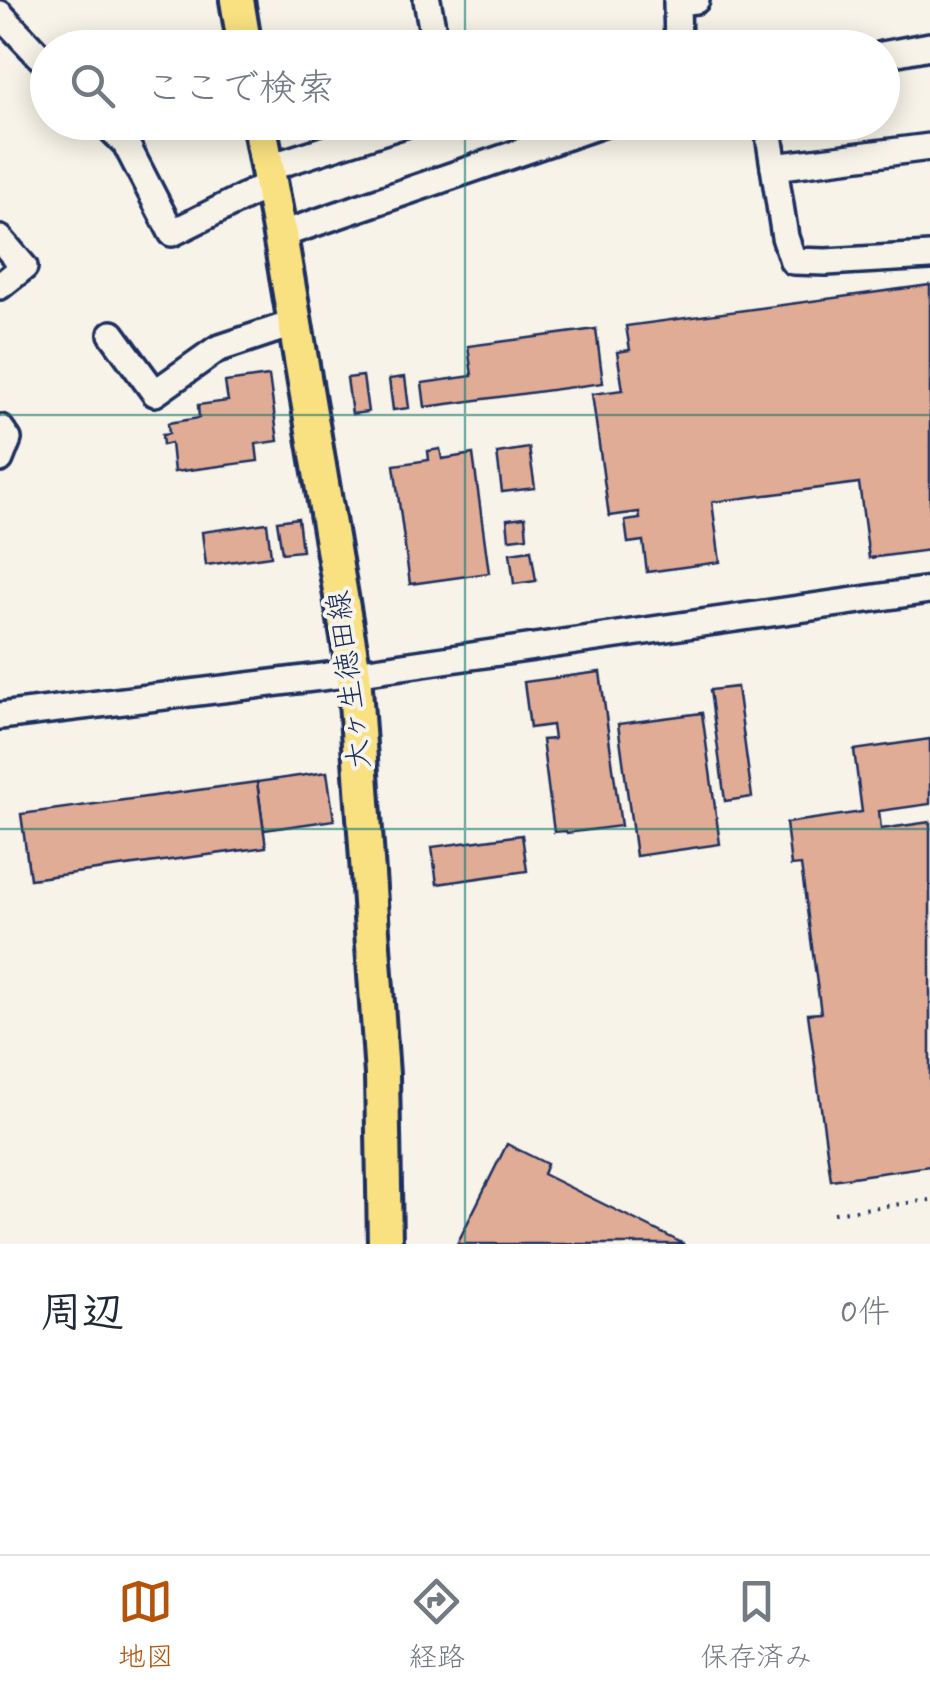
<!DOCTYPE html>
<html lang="ja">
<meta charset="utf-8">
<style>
:root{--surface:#fff;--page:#f2f2f3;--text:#1f2937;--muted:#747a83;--line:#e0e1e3;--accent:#b45309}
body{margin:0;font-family:Mynerve,"Klee One",sans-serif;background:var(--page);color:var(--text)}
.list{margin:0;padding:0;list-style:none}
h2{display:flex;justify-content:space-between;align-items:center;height:130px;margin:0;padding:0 40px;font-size:42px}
h2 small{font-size:32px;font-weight:400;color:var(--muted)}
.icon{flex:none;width:55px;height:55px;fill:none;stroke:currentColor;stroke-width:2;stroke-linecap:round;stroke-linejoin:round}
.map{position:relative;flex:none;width:930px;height:1244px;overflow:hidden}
.search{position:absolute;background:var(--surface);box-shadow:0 5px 25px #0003;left:30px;right:30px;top:30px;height:110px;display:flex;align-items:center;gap:25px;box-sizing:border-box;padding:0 35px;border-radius:55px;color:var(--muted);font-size:38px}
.sheet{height:310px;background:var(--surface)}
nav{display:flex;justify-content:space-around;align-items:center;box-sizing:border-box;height:140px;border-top:2px solid var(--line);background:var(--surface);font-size:28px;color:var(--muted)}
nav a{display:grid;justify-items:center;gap:5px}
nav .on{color:var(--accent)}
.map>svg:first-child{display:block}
.building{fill:#e1ac96;stroke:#1b2f5e;stroke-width:2.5}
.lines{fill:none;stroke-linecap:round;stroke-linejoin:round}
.minor-casing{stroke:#1b2f5e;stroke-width:32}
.major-casing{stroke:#1b2f5e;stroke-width:40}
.path{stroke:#1b2f5e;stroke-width:4;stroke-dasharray:2.5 8;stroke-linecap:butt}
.minor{stroke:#f7f3e8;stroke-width:25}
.major{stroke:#f9e181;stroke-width:32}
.grid{fill:none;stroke:#0f766e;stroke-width:2.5;stroke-opacity:0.55}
.labels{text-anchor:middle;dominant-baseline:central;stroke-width:8;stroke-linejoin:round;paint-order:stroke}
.street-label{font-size:30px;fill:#1b2f5e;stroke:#f7f3e8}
</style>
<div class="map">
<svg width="930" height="1244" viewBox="0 0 930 1244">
<rect width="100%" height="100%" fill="#f7f3e8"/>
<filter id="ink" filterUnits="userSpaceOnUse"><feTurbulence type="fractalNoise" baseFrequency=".01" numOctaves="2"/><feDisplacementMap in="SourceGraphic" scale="20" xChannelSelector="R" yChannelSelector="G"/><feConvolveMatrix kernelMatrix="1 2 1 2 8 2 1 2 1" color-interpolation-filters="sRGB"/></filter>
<g filter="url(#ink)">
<g class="building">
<path d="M 930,285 L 930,550 L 869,558 L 859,483 L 712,502 L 720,562 L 647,572 L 643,541 L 628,543 L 625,521 L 640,519 L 639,512 L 609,516 L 592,394 L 623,390 L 617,352 L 630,350 L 626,326 Z"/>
<path d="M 596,329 L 603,383 L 425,407 L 422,383 L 472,376 L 468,346 Z"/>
<path d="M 269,376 L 278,441 L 256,444 L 258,461 L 174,472 L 171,443 L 163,445 L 162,435 L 169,434 L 168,423 L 199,418 L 198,405 L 228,401 L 225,382 Z"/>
<path d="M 363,376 L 368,412 L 352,414 L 347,378 Z"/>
<path d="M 405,377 L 409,408 L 393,410 L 389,379 Z"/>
<path d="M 529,448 L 535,488 L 502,492 L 497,453 Z"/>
<path d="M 440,449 L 442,459 L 473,454 L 489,573 L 410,584 L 394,465 L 429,460 L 428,451 Z"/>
<path d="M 525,517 L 527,537 L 509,539 L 507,519 Z"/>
<path d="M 298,518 L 302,551 L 282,553 L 277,521 Z"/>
<path d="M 267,523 L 271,556 L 206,565 L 202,532 Z"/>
<path d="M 531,550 L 536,581 L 514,584 L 510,553 Z"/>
<path d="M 600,672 L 621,826 L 567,833 L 566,831 L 554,832 L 542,740 L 554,739 L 552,725 L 530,728 L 524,682 Z"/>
<path d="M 737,687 L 752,797 L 725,801 L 710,690 Z"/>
<path d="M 702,713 L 720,844 L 636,856 L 618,724 Z"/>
<path d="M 930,739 L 930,804 L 879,811 L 881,829 L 930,822 L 930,1166 L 831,1180 L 808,1014 L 821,1013 L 801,865 L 791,866 L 786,823 L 862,812 L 854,750 Z"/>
<path d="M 327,772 L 334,820 L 264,830 L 257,782 Z"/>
<path d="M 257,782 L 266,847 L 30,879 L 21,814 Z"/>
<path d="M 522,835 L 527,871 L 437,884 L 432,847 Z"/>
<path d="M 507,1144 L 547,1164 L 543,1174 L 684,1244 L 457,1244 Z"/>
</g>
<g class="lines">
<g class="minor-casing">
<g id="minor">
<path d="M 427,0 L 436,48"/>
<path d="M 0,14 L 48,65"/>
<path d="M 678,48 L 677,2 L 696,0"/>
<path d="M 882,55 L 930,46"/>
<path d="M 104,122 L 126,144 L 172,233 L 270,184"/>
<path d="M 767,122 L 785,237 L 793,261 L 826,262 L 930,256"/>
<path d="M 774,167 L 930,147"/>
<path d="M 267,168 L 411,122"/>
<path d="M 280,235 L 608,122"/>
<path d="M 0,239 L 24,267 L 0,286"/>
<path d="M 112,334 L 155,393 L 217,349 L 295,323"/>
<path d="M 0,428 L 8,439 L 0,459"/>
<path d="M 0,716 L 354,673 L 930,590"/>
</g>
</g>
<g class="major-casing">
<g id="major">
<path d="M 237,0 L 245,48"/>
<path d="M 259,122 L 280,235 L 354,673 L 382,1075 L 385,1244"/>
</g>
</g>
<path class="path" d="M 834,1213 L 930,1200"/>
<use href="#minor" class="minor"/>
<use href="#major" class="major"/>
</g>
</g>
<path class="grid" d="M 465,0 L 465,48M 465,122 L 465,1244M 0,415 L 930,415M 0,829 L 930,829"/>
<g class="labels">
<g class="street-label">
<text transform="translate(350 680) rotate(-97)">大ヶ生徳田線</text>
</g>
</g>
</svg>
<div class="search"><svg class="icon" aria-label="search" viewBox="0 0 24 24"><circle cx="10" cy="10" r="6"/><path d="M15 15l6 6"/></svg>ここで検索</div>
</div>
<section class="sheet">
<h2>周辺<small>0件</small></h2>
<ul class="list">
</ul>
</section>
<nav>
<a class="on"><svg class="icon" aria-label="map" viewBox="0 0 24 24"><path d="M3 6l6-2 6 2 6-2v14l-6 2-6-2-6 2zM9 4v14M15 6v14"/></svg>地図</a>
<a><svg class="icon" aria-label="directions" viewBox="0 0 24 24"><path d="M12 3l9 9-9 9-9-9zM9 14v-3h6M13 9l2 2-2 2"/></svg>経路</a>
<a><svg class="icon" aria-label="saved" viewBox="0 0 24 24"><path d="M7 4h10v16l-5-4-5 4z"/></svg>保存済み</a>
</nav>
